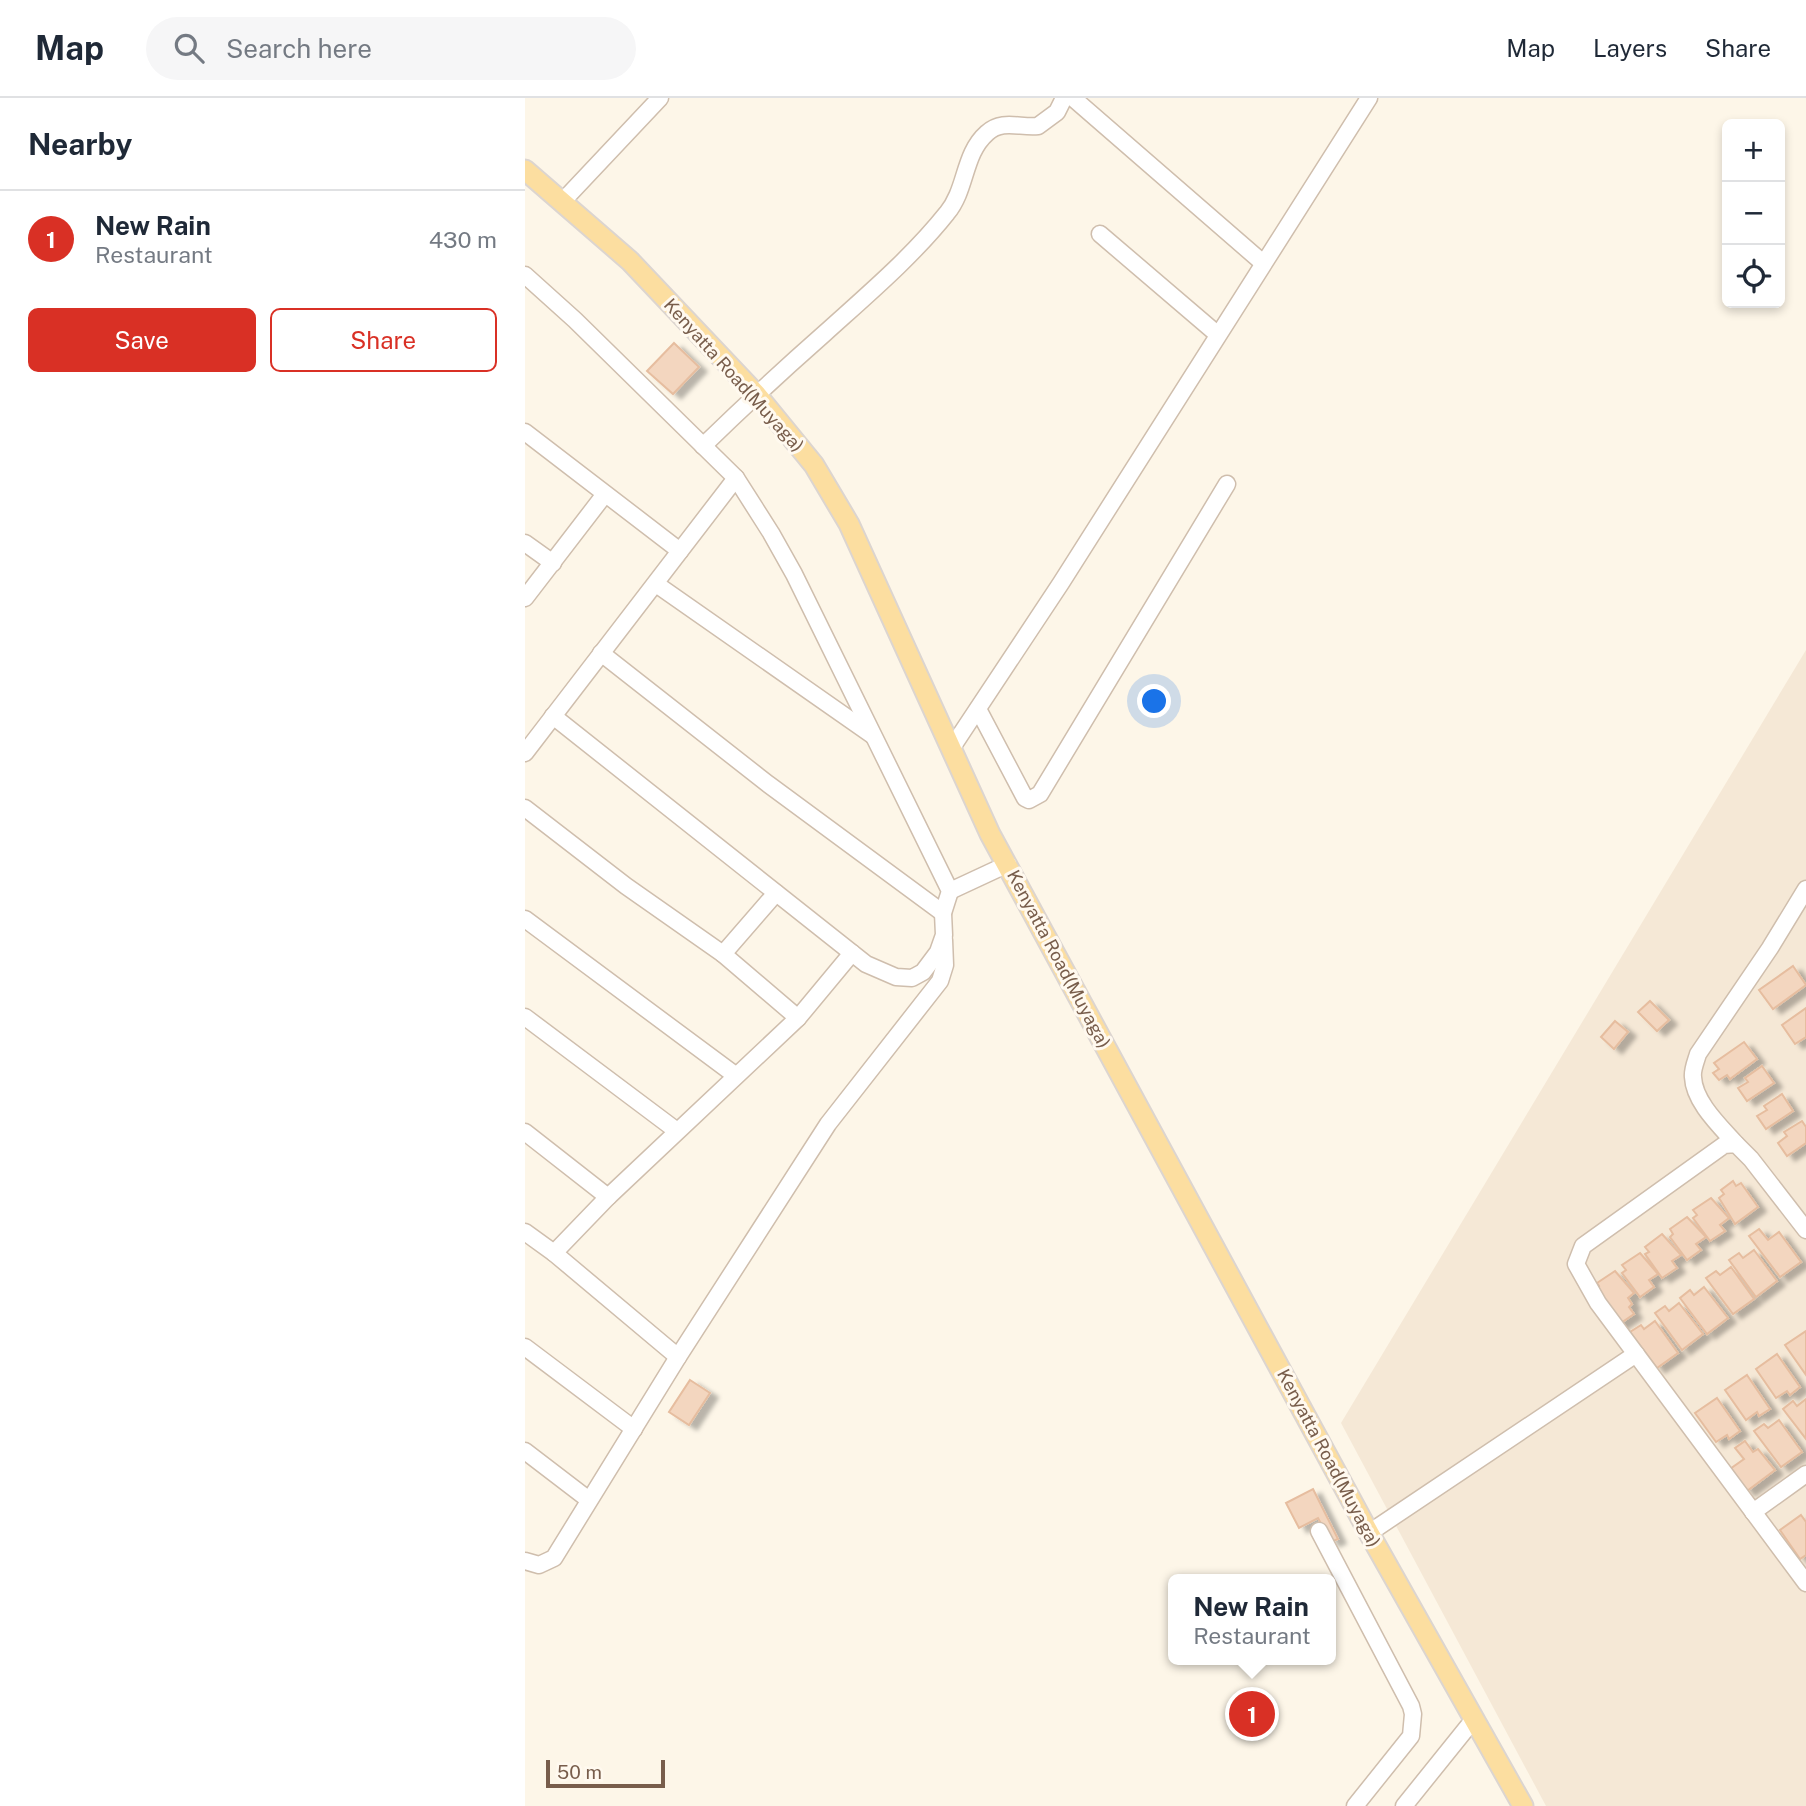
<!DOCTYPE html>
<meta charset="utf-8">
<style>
:root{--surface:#fff;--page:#f6f6f7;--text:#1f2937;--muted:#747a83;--line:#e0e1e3;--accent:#d93025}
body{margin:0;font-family:"Public Sans",sans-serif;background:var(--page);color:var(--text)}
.controls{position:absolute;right:21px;top:21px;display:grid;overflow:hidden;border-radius:10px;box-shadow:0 4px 10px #0003}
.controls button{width:63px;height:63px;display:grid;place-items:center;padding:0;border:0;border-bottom:2px solid var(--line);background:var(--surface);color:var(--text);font:35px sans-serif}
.scale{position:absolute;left:21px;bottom:18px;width:119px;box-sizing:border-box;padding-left:7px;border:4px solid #785d4b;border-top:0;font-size:19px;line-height:24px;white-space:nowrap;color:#785d4b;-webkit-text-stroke:5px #fff9ef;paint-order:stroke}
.you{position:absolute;left:630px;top:604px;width:24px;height:24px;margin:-18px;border:5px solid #fff;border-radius:50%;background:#1a73e8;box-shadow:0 0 0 10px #1a73e833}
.badge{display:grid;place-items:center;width:46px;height:46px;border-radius:50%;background:var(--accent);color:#fff;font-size:23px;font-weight:700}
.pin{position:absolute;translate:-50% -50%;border:4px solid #fff;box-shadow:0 2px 7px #0006}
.popup{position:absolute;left:643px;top:1476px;width:168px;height:91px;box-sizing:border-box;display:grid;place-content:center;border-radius:10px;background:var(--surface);filter:drop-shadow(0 2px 5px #0005);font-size:23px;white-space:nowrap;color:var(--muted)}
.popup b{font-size:26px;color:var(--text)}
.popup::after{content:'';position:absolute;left:50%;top:100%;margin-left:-14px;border:14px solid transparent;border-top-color:var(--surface)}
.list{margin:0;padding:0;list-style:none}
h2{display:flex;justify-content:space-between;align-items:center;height:91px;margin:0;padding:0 28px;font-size:30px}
h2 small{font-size:23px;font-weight:400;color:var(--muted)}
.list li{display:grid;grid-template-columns:46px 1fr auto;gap:21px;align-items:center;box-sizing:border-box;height:98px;padding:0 28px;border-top:2px solid var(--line)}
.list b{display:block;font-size:26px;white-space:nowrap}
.list p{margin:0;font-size:23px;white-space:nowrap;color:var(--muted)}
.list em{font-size:23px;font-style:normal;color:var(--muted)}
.actions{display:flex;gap:14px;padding:21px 28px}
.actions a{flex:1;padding:16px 0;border:2px solid var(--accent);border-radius:10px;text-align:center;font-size:24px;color:var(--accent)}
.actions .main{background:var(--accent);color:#fff}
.icon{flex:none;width:38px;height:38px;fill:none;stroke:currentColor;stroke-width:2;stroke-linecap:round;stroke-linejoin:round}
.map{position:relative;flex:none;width:1281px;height:1708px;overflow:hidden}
header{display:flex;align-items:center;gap:42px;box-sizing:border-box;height:98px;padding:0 35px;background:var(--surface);border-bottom:2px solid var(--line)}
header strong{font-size:33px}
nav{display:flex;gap:38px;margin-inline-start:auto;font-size:24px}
.search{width:490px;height:63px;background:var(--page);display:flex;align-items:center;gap:18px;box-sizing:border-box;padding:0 24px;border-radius:38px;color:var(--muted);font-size:26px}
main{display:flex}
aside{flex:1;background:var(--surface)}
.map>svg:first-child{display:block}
.residential{fill:#f5e8d6}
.building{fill:#f3d6bf;stroke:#e6bd9f;stroke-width:2;filter:url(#shadow)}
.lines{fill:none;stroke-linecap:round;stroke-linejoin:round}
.minor-casing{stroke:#cfbead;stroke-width:19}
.major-casing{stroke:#dcd5d0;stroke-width:23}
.minor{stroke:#fff;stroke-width:16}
.major{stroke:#fcdea0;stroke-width:19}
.labels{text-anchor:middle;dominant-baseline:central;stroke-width:6;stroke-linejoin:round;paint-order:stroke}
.street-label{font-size:18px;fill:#785d4b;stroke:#fff9ef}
</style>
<header>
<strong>Map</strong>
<div class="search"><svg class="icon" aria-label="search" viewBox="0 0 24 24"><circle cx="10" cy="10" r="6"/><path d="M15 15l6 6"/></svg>Search here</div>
<nav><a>Map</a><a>Layers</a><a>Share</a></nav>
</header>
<main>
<aside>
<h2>Nearby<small></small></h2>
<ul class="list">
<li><span class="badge">1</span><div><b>New Rain</b><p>Restaurant</p></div><em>430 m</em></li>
</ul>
<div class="actions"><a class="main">Save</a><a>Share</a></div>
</aside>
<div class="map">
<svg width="1281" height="1708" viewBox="0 0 1281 1708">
<defs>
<filter id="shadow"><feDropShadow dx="8" dy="4.5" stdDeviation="2" flood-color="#0004"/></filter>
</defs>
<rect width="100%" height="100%" fill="#fdf6e8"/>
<path class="residential" d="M 1281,552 L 1281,1708 L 1021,1708 L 816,1325 Z"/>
<g class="building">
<path d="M 149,245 L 174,269 L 148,296 L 122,273 Z"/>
<path d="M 1268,868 L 1281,887 L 1248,911 L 1234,892 Z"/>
<path d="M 1125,903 L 1144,922 L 1132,933 L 1113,914 Z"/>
<path d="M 1281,910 L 1281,939 L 1270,946 L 1257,927 Z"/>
<path d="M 1090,923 L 1103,934 L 1089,951 L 1076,939 Z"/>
<path d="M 1219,944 L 1232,961 L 1205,981 L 1202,977 L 1194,982 L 1188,975 L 1194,971 L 1189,965 Z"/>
<path d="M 1237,968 L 1249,985 L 1222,1003 L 1213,990 L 1223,984 L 1220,980 Z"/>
<path d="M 1257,996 L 1268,1013 L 1241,1031 L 1232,1018 L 1242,1012 L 1239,1008 Z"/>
<path d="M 1277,1023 L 1281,1029 L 1281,1045 L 1262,1058 L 1253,1045 L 1262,1038 L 1259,1034 Z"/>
<path d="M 1208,1083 L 1211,1088 L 1216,1085 L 1233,1109 L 1210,1126 L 1194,1100 L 1199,1096 L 1196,1092 Z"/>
<path d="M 1186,1100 L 1204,1120 L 1195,1127 L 1200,1133 L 1185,1143 L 1168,1120 L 1172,1117 L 1168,1112 Z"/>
<path d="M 1162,1119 L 1181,1139 L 1171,1146 L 1176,1152 L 1162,1162 L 1145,1139 L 1148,1136 L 1145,1131 Z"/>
<path d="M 1234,1131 L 1243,1142 L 1254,1134 L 1276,1164 L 1255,1179 L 1224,1138 Z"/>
<path d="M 1137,1136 L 1156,1157 L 1147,1163 L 1152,1170 L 1137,1180 L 1120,1156 L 1124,1154 L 1120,1149 Z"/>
<path d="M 1229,1152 L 1252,1183 L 1231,1199 L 1204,1162 L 1214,1155 L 1218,1160 Z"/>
<path d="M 1115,1155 L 1133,1176 L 1124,1182 L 1129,1189 L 1115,1199 L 1097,1175 L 1101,1172 L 1097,1167 Z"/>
<path d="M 1206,1169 L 1229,1201 L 1208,1216 L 1181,1180 L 1191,1173 L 1195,1177 Z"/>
<path d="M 1090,1173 L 1109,1195 L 1103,1200 L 1107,1206 L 1104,1209 L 1109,1216 L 1093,1227 L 1070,1191 L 1074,1188 L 1072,1185 Z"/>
<path d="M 1179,1189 L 1203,1220 L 1182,1236 L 1155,1200 L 1165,1192 L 1169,1197 Z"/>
<path d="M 1154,1205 L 1178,1236 L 1157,1252 L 1130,1215 L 1140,1208 L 1144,1213 Z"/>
<path d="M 1130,1223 L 1153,1255 L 1132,1270 L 1105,1234 L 1116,1227 L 1119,1231 Z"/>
<path d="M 1281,1233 L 1281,1277 L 1260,1247 Z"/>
<path d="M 1252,1256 L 1275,1289 L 1265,1297 L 1262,1293 L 1251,1300 L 1231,1271 Z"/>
<path d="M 1222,1277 L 1245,1311 L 1234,1318 L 1232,1314 L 1221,1322 L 1200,1292 Z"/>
<path d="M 165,1282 L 185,1295 L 164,1327 L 144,1314 Z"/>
<path d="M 1192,1300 L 1215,1333 L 1204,1341 L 1202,1337 L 1191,1344 L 1170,1315 Z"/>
<path d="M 1281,1301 L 1281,1341 L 1258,1311 L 1268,1303 L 1272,1308 Z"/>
<path d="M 1254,1322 L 1277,1354 L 1256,1369 L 1229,1333 L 1239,1326 L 1243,1330 Z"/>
<path d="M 1220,1343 L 1228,1354 L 1233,1351 L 1250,1372 L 1222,1393 L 1205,1371 L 1219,1361 L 1210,1350 Z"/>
<path d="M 788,1391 L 813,1441 L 806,1444 L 793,1420 L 774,1430 L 761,1405 Z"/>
<path d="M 1276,1417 L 1281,1424 L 1281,1457 L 1275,1461 L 1255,1432 Z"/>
</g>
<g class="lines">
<g class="minor-casing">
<g id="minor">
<path d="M 548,0 L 738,165"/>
<path d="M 37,104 L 135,0"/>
<path d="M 575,136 L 692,236"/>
<path d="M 0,177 L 50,222 L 211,380 L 246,435 L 269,476 L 425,793 L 418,815 L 419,837 L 413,854 L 398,874 L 387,880 L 371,879 L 341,866 L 28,618"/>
<path d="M 0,334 L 155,453"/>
<path d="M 178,348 C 218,309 258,272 300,235 C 342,197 387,159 422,115 C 442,91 438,56 462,35 C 477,21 495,30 513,28 L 532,14 L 539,0"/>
<path d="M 0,445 L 28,465"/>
<path d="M 131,486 L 347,637"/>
<path d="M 0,500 L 80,396"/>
<path d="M 76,555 L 243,686 L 418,815"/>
<path d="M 453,611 L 500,700 L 504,702 L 515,696 L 702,386"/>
<path d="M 426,651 L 536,485 L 844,0"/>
<path d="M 0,655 L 211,380"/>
<path d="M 0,710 L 101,788 L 198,856 L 273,920"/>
<path d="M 425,793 L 483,766"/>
<path d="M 0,821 L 210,977"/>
<path d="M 198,856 L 251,795"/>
<path d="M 0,919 L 152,1033"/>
<path d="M 0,1034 L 83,1099"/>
<path d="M 1211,1046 C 1195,1028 1169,1004 1168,979 C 1167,972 1171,963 1173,956 L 1245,850 L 1281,791"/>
<path d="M 1281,1132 L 1226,1061 L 1211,1046 L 1199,1047 L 1058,1148 L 1051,1166 L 1073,1205 L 1281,1485"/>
<path d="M 0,1134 L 29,1155 L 83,1099 L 273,920 L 327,855"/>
<path d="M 29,1155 L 153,1259"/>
<path d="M 0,1249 L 109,1331"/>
<path d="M 0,1353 L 64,1402"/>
<path d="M 1228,1414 L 1281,1376"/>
<path d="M 794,1433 L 886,1608 L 888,1616 L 886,1638 L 830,1708"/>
<path d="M 844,1435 L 1111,1256"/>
<path d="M 0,1463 L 14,1467 L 29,1460 L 153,1259 L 303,1026 L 415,883 L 420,867 L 419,842"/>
<path d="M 879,1708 L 949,1621"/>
</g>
</g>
<g class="major-casing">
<path id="major" d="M 0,72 L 105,163 L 231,296 L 289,367 L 324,426 L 465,736 L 844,1435 L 998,1708"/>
</g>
<use href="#minor" class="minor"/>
<use href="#major" class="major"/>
</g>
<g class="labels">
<g class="street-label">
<text transform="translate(209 277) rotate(48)">Kenyatta Road(Muyaga)</text>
<text transform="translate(534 861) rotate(62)">Kenyatta Road(Muyaga)</text>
<text transform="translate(804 1360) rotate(62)">Kenyatta Road(Muyaga)</text>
</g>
</g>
</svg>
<div class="controls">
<button>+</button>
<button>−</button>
<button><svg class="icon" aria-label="locate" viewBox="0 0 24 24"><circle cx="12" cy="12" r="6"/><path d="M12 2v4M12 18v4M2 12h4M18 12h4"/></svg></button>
</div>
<div class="scale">50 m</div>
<div class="you"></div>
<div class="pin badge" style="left:727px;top:1616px">1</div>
<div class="popup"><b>New Rain</b>Restaurant</div>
</div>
</main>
